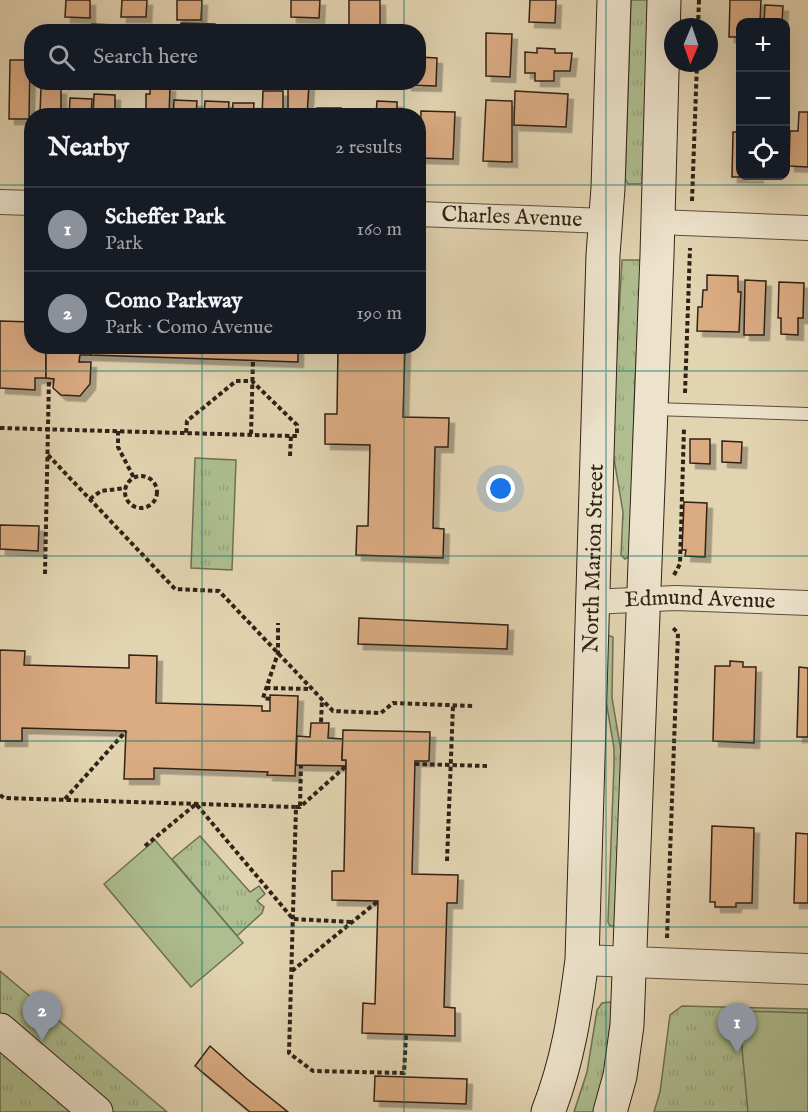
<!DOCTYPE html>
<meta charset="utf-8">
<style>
:root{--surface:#171b24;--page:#242831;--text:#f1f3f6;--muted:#9ea1a6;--line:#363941;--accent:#8c9099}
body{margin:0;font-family:"IM FELL English",serif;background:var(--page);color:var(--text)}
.controls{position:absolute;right:18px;top:18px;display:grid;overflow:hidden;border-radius:12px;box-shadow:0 6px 24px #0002}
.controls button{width:54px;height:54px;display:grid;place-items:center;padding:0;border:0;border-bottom:2px solid var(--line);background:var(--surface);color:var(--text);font:30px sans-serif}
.compass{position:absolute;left:664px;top:18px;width:54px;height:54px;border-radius:50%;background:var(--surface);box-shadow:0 6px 24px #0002;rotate:182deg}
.you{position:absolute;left:501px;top:489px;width:21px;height:21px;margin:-15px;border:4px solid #fff;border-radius:50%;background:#1a73e8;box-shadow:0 0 0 9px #1a73e833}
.badge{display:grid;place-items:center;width:39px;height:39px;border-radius:50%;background:var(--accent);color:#fff;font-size:20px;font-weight:700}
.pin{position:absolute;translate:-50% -50px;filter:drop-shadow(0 2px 3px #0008)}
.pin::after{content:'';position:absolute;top:32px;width:21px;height:18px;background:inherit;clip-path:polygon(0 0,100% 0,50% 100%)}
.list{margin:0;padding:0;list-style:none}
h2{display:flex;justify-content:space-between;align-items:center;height:78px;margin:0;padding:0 24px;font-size:26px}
h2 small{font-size:20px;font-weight:400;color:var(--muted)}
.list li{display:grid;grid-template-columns:39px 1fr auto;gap:18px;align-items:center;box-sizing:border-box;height:84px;padding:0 24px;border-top:2px solid var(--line)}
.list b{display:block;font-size:22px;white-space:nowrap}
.list p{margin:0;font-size:20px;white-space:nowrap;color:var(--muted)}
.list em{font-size:20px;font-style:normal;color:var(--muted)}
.icon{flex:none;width:33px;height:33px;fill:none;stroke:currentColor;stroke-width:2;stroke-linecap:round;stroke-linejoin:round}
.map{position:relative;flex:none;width:808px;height:1112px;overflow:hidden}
.search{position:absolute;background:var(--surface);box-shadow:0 6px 24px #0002;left:24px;top:24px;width:402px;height:66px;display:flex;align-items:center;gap:15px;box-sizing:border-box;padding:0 21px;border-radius:24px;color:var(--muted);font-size:22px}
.panel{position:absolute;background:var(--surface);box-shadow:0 6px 24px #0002;left:24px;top:108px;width:402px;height:246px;border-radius:24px}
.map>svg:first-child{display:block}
.grass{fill:url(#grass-tufts);stroke:#6f7054;stroke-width:1.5}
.pitch{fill:#aebe90;stroke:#6f7054;stroke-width:1.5}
.building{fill:#dbab82;stroke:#302217;stroke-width:1.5;filter:url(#shadow)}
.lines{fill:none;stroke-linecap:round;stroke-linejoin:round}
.service-casing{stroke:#5d4e3e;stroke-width:14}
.minor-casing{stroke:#5d4e3e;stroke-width:26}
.tertiary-casing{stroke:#5d4e3e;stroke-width:32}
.secondary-casing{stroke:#302217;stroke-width:35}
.path{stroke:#302217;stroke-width:4;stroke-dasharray:4.5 3;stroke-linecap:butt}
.service{stroke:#ede3cc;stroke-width:12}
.minor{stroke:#ede3cc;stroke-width:24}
.tertiary{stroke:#ede3cc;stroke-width:30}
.secondary{stroke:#ede3cc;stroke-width:33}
.grid{fill:none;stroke:#0f766e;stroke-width:1.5;stroke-opacity:0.55}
.labels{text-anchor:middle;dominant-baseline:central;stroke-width:5;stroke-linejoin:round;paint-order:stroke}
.street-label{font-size:22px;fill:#302217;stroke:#ede3cc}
</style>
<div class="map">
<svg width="808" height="1112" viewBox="0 0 808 1112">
<defs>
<pattern id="grass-tufts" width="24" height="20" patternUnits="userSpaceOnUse" patternTransform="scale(1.5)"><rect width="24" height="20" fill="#aebe90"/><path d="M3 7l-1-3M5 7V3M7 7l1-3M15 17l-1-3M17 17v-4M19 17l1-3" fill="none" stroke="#96a37b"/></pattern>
<filter id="shadow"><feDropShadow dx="5.5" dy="5.5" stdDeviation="0" flood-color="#0004"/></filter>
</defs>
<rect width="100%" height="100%" fill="#e3d4b1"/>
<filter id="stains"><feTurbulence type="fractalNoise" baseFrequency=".00333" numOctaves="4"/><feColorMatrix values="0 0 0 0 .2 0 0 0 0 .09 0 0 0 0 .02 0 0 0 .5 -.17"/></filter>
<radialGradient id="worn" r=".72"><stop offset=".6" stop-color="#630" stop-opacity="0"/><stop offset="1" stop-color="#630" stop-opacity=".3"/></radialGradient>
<g class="grass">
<path d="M 631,0 L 649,0 L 642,184 L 628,184 L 625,179 Z"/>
<path d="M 622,260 L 642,260 L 635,381 L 630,556 L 625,559 L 621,555 L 623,512 L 613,453 L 612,437 Z"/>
<path d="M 195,458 L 236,460 L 232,570 L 191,568 Z"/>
<path d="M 607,635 L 613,637 L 612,698 L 622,757 L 616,925 L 613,926 L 610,926 L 608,922 L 614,765 L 614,748 L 605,695 Z"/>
<path d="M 200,836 L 250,892 L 259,886 L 265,894 L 257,901 L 264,907 L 262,913 L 237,936 L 172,859 Z"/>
<path d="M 0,971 L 167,1112 L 0,1112 Z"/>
<path d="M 610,1002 L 614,1006 L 612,1044 L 596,1112 L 574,1112 L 587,1072 L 597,1010 L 602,1003 Z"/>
<path d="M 682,1006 L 808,1009 L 808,1112 L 654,1112 L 660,1092 L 670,1015 Z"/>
</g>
<g class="pitch">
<path d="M 155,840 L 243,943 L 191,987 L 104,884 Z"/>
<path d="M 743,1011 L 808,1013 L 808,1112 L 748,1112 L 742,1049 Z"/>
</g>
<g class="building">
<path d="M 66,0 L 90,0 L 90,18 L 65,17 Z"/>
<path d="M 122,0 L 147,0 L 146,17 L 121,17 Z"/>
<path d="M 177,0 L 202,0 L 201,20 L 177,20 Z"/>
<path d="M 291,0 L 320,0 L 319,18 L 291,17 Z"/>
<rect x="349" y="0" width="31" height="25"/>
<path d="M 530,0 L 556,0 L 555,23 L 529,22 Z"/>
<path d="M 730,0 L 761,0 L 760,22 L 740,22 L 740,37 L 729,37 Z"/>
<path d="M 765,5 L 783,6 L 782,22 L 764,22 Z"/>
<path d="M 181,23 L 215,24 L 215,32 L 181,32 Z"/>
<path d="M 92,24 L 115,25 L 114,32 L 92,32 Z"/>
<path d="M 122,25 L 150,26 L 150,32 L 121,32 Z"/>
<path d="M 486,33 L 512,34 L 510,77 L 486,76 Z"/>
<path d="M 537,48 L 555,49 L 555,53 L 572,53 L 570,71 L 554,71 L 554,81 L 535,81 L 535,73 L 525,73 L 525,52 L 537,53 Z"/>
<path d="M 418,57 L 437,58 L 436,86 L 406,85 L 406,82 L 418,82 Z"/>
<path d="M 10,60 L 30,60 L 29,119 L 9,119 Z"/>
<path d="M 288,83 L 309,84 L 307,116 L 288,116 Z"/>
<path d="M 150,86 L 170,86 L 169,116 L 146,116 L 146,94 L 150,94 Z"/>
<path d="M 41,88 L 61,89 L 61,116 L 37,116 L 37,112 L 40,112 Z"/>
<path d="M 263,91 L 283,91 L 283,116 L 262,116 Z"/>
<path d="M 515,91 L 568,94 L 566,127 L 514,125 Z"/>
<path d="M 94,94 L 115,95 L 115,116 L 93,116 Z"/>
<path d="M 70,98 L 92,99 L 91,116 L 69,116 Z"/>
<path d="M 174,100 L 197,101 L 196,116 L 173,116 Z"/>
<path d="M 486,100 L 512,101 L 512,162 L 483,161 Z"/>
<path d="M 205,101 L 229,102 L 228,116 L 204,116 Z"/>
<path d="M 377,101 L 397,102 L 397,116 L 376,116 Z"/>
<path d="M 233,103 L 254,103 L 253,116 L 232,116 Z"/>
<rect x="317" y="108" width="24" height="8"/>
<path d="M 421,111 L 455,112 L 453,159 L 420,158 Z"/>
<path d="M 799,112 L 808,112 L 808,167 L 789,166 L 790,131 L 798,131 Z"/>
<path d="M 733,132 L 740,132 L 740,176 L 758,176 L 758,177 L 732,177 Z"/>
<path d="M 707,275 L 738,276 L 738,292 L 741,292 L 739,332 L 697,331 L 698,307 L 702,307 L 703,290 L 707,290 Z"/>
<path d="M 745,280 L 766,281 L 764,335 L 744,335 Z"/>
<path d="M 779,282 L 804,283 L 803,318 L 798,318 L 798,335 L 781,334 L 781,318 L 778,318 Z"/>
<path d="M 0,321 L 32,322 L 32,346 L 46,346 L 46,378 L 35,378 L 35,390 L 0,388 Z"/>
<path d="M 46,346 L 91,346 L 91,355 L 80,355 L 79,362 L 91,362 L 90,384 L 80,396 L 61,395 L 53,388 L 54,379 L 46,378 Z"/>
<path d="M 91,346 L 298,346 L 298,362 L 91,355 Z"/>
<path d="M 338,346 L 405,346 L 403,417 L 449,418 L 448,447 L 435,447 L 433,528 L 444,529 L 443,558 L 356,555 L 357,526 L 368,526 L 370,445 L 325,444 L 325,414 L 337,414 Z"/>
<path d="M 690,439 L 710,439 L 710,464 L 690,463 Z"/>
<path d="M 722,441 L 742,442 L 741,463 L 722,462 Z"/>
<path d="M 684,502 L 707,503 L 705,557 L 685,556 L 686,550 L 682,550 Z"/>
<path d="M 0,525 L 39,526 L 38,551 L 0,549 Z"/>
<path d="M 359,618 L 508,625 L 507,649 L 358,644 Z"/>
<path d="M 0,650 L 25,651 L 24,665 L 129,668 L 129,655 L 157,656 L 156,703 L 262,706 L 262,711 L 270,711 L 270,695 L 298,696 L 295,776 L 267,775 L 268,772 L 154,768 L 154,779 L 124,779 L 126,731 L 22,728 L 22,741 L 0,741 Z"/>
<path d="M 730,661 L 743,662 L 743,667 L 756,667 L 754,743 L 713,741 L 715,666 L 730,666 Z"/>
<path d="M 799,667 L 808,668 L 808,737 L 797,737 Z"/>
<path d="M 311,723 L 329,723 L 328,738 L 343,739 L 342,760 L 346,760 L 346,766 L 296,765 L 297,736 L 310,737 Z"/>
<path d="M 343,730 L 430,732 L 429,761 L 415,761 L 412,874 L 458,875 L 457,903 L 447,903 L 444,1007 L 455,1008 L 455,1036 L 362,1033 L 363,1003 L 375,1004 L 378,901 L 332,900 L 332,871 L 344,871 L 346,766 L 346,760 L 342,760 Z"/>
<path d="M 712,826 L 754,828 L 752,903 L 736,903 L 736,907 L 715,907 L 715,902 L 710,902 Z"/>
<path d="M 796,833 L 808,834 L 808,903 L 794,903 Z"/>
<path d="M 210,1046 L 247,1079 L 288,1112 L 250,1112 L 195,1066 Z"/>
<path d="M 375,1076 L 467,1079 L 466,1104 L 374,1101 Z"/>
</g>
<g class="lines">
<g class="service-casing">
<path id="service" d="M 653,409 L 808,414"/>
</g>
<g class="minor-casing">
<g id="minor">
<path d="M 0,202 L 32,203"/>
<path id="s1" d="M 418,214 L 606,221"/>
<path d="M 658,222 L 808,228"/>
<path id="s2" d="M 592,602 L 675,598 L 808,603"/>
</g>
</g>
<g class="tertiary-casing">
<path id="tertiary" d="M 582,960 L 808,969"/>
</g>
<g class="secondary-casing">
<g id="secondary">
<path d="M 0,1030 L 96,1112"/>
<path id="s3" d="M 548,1112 C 568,1061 575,1013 582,960 L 603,255 L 608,188 L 614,0"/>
<path d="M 610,1112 L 620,1076 L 627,1025 L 657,255 L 664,0"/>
</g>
</g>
<g class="path">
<path d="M 698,27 L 699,0"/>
<path d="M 692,201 L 697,63"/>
<path d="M 685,393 L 690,248"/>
<path d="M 0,428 L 291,436 L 297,436 L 297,425 L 252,381 L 236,381 L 187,421 L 186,433"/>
<path d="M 118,431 L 118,447 L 134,478"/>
<path d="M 251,434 L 253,360"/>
<path d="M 48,455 L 175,589 L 219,591 L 333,711 L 381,713 L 393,703 L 473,706"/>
<path d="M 290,456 L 291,436"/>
<circle cx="141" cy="492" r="16"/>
<path d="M 90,499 L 101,491 L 126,488"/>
<path d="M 45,574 L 49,378"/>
<path d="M 674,575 L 680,564 L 684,428"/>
<path d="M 266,688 L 311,689"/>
<path d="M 270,699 L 263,698 L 278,653 L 278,623"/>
<path d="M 321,722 L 322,700"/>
<path d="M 415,764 L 487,766"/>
<path d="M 0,795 L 4,798 L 296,807 L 289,1053 L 313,1071 L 404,1073 L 406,1034"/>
<path d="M 65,799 L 126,731"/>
<path d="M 300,806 L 301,765"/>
<path d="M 296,807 L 300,807 L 346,766"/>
<path d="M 145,846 L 196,804 L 293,919 L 353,922"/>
<path d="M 447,861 L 453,706"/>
<path d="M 667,938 L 678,633 L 672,627"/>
<path d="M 292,971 L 378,901"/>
</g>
<use href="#service" class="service"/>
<use href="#minor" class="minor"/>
<use href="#tertiary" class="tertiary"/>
<use href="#secondary" class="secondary"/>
</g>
<path class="grid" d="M 202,0 L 202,32M 404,0 L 404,32M 606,0 L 606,1112M 202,82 L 202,116M 404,82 L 404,116M 0,185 L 32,185M 418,185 L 808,185M 202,346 L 202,1112M 404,346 L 404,1112M 0,371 L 808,371M 0,556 L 808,556M 0,741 L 808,741M 0,927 L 808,927"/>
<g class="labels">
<g class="street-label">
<text stroke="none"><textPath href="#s1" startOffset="94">Charles Avenue</textPath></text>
<text stroke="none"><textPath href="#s3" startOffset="558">North Marion Street</textPath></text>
<text stroke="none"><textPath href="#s2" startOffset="108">Edmund Avenue</textPath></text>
</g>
</g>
<rect width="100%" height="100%" filter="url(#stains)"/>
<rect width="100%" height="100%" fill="url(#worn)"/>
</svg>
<div class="controls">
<button>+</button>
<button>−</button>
<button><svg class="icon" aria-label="locate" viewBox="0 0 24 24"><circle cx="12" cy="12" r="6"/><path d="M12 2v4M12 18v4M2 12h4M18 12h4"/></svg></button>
</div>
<svg class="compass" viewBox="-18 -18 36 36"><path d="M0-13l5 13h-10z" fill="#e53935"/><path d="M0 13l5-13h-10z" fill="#9ea1a6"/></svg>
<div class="you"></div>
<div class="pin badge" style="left:737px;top:1053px">1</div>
<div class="pin badge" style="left:42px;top:1041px">2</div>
<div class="search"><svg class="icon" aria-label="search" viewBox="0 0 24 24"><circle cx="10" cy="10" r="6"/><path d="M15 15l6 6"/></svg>Search here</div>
<section class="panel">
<h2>Nearby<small>2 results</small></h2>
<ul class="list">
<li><span class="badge">1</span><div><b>Scheffer Park</b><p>Park</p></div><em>160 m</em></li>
<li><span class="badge">2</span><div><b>Como Parkway</b><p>Park · Como Avenue</p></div><em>190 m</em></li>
</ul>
</section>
</div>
